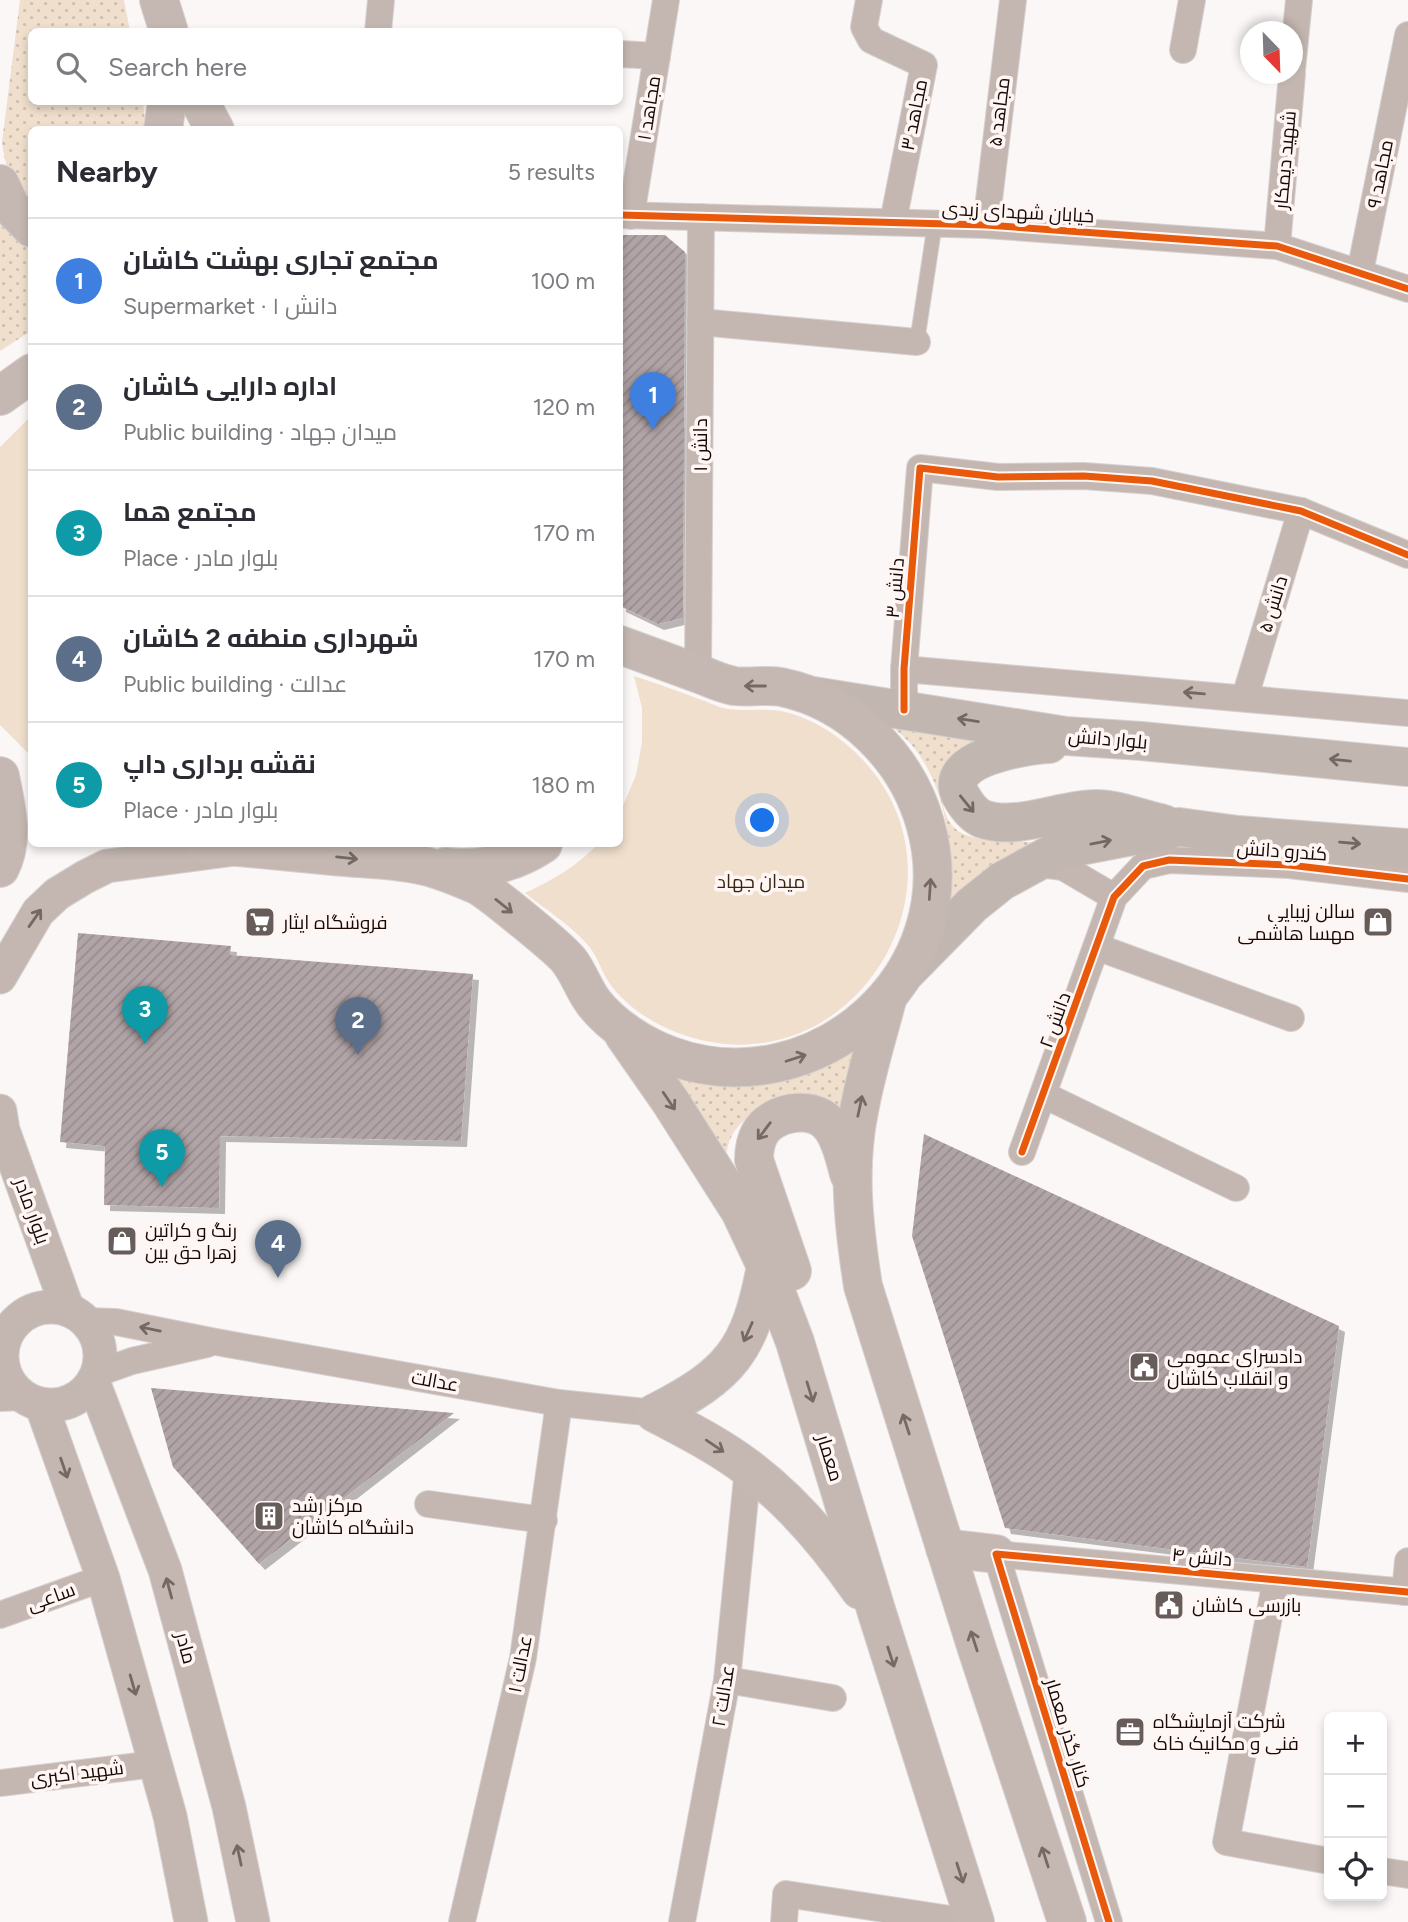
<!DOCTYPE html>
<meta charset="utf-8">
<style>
:root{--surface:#fff;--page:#f2f2f3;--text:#2b2b33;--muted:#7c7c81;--line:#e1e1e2;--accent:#665c5a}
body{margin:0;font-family:Figtree,Cairo,sans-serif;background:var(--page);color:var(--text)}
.controls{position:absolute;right:21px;bottom:21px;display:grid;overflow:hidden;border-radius:10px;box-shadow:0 4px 10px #0003}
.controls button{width:63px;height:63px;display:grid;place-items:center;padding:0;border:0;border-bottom:2px solid var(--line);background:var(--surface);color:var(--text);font:35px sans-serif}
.compass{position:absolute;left:1240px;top:21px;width:63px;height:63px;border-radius:50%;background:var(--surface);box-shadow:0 4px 10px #0003;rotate:157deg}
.you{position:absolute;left:763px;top:821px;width:24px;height:24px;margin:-18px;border:5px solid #fff;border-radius:50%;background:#1a73e8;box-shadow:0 0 0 10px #1a73e833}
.badge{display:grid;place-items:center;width:46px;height:46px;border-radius:50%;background:var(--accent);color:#fff;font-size:23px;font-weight:700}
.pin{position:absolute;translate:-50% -58px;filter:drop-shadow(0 2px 4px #0008)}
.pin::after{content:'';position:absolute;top:37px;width:24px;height:21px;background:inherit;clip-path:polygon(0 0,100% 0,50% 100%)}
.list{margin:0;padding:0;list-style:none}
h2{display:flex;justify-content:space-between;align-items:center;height:91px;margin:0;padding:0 28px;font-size:30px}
h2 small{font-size:23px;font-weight:400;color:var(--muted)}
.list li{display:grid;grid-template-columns:46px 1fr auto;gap:21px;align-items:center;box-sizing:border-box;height:126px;padding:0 28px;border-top:2px solid var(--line)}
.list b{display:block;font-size:26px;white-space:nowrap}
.list p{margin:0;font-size:23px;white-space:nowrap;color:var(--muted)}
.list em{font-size:23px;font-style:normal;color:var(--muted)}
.icon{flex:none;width:38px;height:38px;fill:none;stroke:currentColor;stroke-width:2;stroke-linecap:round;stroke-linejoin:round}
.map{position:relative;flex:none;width:1408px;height:1922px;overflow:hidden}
.search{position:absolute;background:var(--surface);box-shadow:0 4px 10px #0003;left:28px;top:28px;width:595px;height:77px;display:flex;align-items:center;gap:18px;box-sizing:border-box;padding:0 24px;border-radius:10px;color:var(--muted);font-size:26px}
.panel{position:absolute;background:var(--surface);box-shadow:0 4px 10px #0003;left:28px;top:126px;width:595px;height:721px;border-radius:10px}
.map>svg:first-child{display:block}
.grass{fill:url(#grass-dots)}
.park{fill:#f0dfcd}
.building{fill:url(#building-hatch);filter:url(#shadow)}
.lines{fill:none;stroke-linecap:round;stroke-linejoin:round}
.service-casing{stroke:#d6d2d1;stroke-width:16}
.minor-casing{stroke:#d6d2d1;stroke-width:28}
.tertiary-casing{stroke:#d6d2d1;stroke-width:35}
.secondary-casing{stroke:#d6d2d1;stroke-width:40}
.primary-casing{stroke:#d6d2d1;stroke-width:40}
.service{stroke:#c4b7b1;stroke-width:14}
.minor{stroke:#c4b7b1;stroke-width:26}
.tertiary{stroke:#c4b7b1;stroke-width:33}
.secondary{stroke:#c2b6b0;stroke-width:38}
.primary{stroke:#c5b8b2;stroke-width:38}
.cycleway-casing{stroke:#fff6f4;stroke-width:11}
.cycleway{stroke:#e8590c;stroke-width:7}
.oneway{stroke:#766965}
.oneway2{stroke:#756864}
.oneway3{stroke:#746864}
.labels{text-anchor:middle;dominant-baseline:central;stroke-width:7;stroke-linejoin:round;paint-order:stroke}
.street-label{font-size:19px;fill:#150806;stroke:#fff6f4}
.park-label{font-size:19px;fill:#36260f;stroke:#fff6f4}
.poi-label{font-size:19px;fill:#150806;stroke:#fff6f4;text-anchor:start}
</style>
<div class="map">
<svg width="1408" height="1922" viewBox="0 0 1408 1922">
<defs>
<pattern id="grass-dots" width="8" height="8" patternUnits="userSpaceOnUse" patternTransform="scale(1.75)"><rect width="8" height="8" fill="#f0dfcd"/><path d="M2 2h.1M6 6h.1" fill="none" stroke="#cdbeaf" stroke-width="1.8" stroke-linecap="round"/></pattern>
<pattern id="building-hatch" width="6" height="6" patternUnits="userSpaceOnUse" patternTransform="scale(1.75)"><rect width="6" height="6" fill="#b1a4a7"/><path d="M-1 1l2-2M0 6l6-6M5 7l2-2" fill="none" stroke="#978c8e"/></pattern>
<filter id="shadow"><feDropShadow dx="6" dy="6" stdDeviation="0" flood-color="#0004"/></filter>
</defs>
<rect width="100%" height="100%" fill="#fcf7f7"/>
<g class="grass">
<path d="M 20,0 L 124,0 L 130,31 L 32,32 L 32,102 L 143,102 L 146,129 L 32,130 L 31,207 C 12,185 6,171 2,142 Z"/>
<path d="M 0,221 L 32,247 L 31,331 L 0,351 Z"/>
<path d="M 892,726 L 1002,742 L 941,793 C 945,831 961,838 996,840 C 1013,841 1029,842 1046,843 L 947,913 C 954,858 950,795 915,749 C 909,741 900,734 892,726 Z"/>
<path d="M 867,1033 L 846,1143 L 760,1110 C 739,1121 729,1133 726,1157 L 659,1063 Z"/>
</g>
<g class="park">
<path d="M 31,416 L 31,756 L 0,725 L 0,447 Z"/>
<path d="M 634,676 C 656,683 678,691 699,699 C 709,702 719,708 729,709 C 743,711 757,709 771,710 C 797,711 828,728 847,745 C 992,868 855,1099 678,1033 C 654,1024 629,1008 613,988 C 602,975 598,955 586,943 C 569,924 545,909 525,893 C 553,880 577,866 598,844 L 620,844 L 620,813 L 636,775 L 642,742 L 642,708 Z"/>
</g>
<g class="building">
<path d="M 620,235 L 665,235 L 685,252 L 683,618 L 658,624 L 620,606 Z"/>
<path d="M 78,933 L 231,946 L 230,955 L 473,974 L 461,1141 L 220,1136 L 219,1208 L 104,1205 L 105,1146 L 60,1142 Z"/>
<path d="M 924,1134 L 1339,1326 L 1307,1567 L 1005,1528 L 912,1236 Z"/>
<path d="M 151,1388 L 454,1413 L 259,1564 L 173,1467 Z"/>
</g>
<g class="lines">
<g class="service-casing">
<path id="service" d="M 917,342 L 935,223"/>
</g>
<g class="minor-casing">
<g id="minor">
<path d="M 869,0 L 864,27 L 871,40 L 924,65 L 893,222"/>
<path d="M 378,32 L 381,0"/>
<path d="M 1183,50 L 1192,0"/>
<path d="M 620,54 L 657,56"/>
<path d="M 1292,70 L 1299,0"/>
<path d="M 620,215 L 986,225 L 1277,246 L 1408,289"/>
<path d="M 631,216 L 666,0"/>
<path d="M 986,225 L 1013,0"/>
<path d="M 1277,246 L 1292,74"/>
<path d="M 1360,272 L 1408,35"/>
<path d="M 700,322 L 917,342"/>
<path d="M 904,669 L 1408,713"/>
<path d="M 698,674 L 701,217"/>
<path d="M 1245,697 L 1301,511"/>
<path d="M 904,710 L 904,669 L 920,468 L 998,477 L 1084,476 L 1152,481 L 1301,511 L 1408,555"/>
<path d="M 1032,863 L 1063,867 L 1114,897"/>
<path d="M 1097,947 L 1291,1018"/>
<path d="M 1044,1095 L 1236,1188"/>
<path d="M 1022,1152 L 1114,897 L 1143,866 L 1169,860 L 1289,865 L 1408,879"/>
<path d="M 85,1321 L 116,1322 L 216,1342 L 559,1403 L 655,1413"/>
<path d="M 0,1353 L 2,1352"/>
<path d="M 98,1373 L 132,1361 L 207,1344"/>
<path d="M 0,1398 L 23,1397"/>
<path d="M 428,1504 L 544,1520"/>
<path d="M 1276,1580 L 1226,1842 L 1329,1861"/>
<path d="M 1405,1592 L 1408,1561"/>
<path d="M 0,1615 L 103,1578"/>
<path d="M 727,1680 L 833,1698"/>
<path d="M 0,1783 L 155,1764"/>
<path d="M 1382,1871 L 1408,1875"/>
<path d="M 462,1922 L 523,1658 L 559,1403"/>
<path d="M 682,1922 L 727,1680 L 748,1468"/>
<path d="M 784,1922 L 786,1894 L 970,1922"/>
<path d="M 1109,1922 L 996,1554 L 1408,1592"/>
</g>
</g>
<g class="tertiary-casing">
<g id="tertiary">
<path d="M 0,977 L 38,912 L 57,894 L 85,877 L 107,866 L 235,849"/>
<path d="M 0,1111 L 3,1130 L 68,1310"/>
<circle cx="51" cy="1356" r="49"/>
<path d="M 93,1381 L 165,1570 L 229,1807 L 253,1922"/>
<path d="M 41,1404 L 103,1578 L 170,1816 L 191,1922"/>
</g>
</g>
<g class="secondary-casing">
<g id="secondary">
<path d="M 813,696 L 1066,736 L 1141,741 L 1408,767"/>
<path d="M 1049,744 C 1026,745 940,758 961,796 C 966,805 973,815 983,819 C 1016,831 1062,809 1095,809 C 1113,808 1145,820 1164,824"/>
<path d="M 906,972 L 972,905 L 1002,881 L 1059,850 L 1179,827 L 1238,835 L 1408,848"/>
</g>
</g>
<g class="primary-casing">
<g id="primary">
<path d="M 159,0 L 169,32"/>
<path d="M 200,102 L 215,130"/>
<path d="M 163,130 L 167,102"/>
<path d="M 0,184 L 10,206 L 32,228"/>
<path d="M 0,396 L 32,373"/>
<path d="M 206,844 C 248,848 290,852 333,856 C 362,859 392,859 420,865 C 438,868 460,878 477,885 C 489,891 563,951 570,962 C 579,974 584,990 594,1003 C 612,1026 643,1046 671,1056 C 815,1108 969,974 925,823 C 906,757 850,701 781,687 C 765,684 749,688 734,686 C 723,684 712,679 702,675 C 674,665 647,655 620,645"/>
<path d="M 445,867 C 481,871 513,864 543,844"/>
<path d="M 0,868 C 15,839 6,807 0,776"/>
<path d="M 888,996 C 878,1034 866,1072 859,1111 C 847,1169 854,1228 863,1286 L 977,1649 L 1067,1922"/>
<path d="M 624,1035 L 670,1101 L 740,1211 L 766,1266 L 795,1342 L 877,1613 L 975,1922"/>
<path d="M 792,1271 L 754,1160 C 754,1151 755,1142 760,1133 C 772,1112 810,1105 828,1123 C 840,1135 845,1158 849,1174"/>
<path d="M 655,1413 C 687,1430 719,1446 748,1468 C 792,1501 829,1545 860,1590"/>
<path d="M 655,1413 C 731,1374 750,1351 766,1266"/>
<path d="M 945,1548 L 996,1554"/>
</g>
</g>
<use href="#service" class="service"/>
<use href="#minor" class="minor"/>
<use href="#tertiary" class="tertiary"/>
<use href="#secondary" class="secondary"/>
<use href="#primary" class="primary"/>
<g class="cycleway-casing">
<g id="cycleway">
<path d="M 620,215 L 986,225 L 1277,246 L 1408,289"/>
<path d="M 904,710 L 904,669 L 920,468 L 998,477 L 1084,476 L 1152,481 L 1301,511 L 1408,555"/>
<path d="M 1022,1152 L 1114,897 L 1143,866 L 1169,860 L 1289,865 L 1408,879"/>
<path d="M 1109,1922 L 996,1554 L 1408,1592"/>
</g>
</g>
<use href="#cycleway" class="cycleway"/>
</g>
<defs><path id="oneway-shaft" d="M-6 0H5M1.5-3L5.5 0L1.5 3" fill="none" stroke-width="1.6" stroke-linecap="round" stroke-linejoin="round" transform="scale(1.75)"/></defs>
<g class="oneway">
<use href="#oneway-shaft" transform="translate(755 686) rotate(-180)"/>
<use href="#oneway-shaft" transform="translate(347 858) rotate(6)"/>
<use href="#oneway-shaft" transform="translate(930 889) rotate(-86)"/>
<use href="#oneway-shaft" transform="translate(504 906) rotate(39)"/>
<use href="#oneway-shaft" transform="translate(796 1058) rotate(-18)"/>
<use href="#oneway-shaft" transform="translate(669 1101) rotate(56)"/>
<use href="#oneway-shaft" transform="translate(860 1106) rotate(-78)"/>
<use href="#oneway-shaft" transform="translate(764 1131) rotate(127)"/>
<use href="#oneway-shaft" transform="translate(748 1332) rotate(114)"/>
<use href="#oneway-shaft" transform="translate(810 1392) rotate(73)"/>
<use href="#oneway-shaft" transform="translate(906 1424) rotate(-108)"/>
<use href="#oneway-shaft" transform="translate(715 1446) rotate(34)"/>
<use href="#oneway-shaft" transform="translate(974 1641) rotate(-108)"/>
<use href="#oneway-shaft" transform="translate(891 1657) rotate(72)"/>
<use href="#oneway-shaft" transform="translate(1045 1857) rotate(-108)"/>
<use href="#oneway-shaft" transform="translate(960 1873) rotate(72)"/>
</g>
<g class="oneway2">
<use href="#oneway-shaft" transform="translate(1194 693) rotate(-175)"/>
<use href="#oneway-shaft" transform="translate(35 918) rotate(-55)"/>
<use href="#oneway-shaft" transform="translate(150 1329) rotate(-168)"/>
<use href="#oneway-shaft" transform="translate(64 1468) rotate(71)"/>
<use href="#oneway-shaft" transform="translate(169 1588) rotate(-105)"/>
<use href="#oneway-shaft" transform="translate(133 1685) rotate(74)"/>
<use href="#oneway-shaft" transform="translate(239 1855) rotate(-102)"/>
</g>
<g class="oneway3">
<use href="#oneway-shaft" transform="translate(968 720) rotate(-171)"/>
<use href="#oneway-shaft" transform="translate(1340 760) rotate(-174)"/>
<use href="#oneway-shaft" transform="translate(967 804) rotate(51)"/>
<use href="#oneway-shaft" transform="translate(1101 842) rotate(-11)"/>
<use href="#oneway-shaft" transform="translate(1350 843) rotate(5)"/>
</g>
<defs>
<g id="supermarket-square" transform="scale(1.575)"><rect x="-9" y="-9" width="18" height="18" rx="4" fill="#665c5a" stroke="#fff6f4"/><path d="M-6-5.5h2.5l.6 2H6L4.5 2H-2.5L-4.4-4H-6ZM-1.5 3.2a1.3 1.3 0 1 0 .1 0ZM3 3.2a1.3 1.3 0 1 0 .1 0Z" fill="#fff"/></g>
<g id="shop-square" transform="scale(1.575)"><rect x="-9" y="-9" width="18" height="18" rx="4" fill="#665c5a" stroke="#fff6f4"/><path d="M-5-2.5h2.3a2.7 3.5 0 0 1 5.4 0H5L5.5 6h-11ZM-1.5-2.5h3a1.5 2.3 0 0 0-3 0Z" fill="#fff"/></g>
<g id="civic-square" transform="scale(1.575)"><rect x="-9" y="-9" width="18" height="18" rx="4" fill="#665c5a" stroke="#fff6f4"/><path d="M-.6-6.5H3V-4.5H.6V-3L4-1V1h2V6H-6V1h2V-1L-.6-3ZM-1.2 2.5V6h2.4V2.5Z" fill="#fff"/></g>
<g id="building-square" transform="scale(1.575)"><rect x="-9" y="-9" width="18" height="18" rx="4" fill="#665c5a" stroke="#fff6f4"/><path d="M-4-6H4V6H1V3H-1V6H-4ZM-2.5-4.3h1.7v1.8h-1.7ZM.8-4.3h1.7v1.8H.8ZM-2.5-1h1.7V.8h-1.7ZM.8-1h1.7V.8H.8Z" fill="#fff"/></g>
<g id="office-square" transform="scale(1.575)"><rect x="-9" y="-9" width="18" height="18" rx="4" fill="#665c5a" stroke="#fff6f4"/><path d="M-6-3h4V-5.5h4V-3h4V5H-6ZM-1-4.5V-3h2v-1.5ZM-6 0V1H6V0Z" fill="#fff"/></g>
</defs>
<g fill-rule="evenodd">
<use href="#supermarket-square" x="260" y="922"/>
<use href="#shop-square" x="1378" y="922"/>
<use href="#shop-square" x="122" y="1241"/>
<use href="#civic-square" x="1144" y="1367"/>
<use href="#building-square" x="269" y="1516"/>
<use href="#civic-square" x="1169" y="1605"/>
<use href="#office-square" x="1130" y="1732"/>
</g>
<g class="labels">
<g class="street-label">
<text transform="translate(649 108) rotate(-81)">مجاهد ۱</text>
<text transform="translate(999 112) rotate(-83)">مجاهد ۵</text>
<text transform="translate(914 115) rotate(-79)">مجاهد ۳</text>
<text transform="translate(1285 160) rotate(-85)">شهید دیمکار</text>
<text transform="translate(1380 174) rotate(-79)">مجاهد ۹</text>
<text transform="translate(1018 212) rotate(3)">خیابان شهدای زیدی</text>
<text transform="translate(700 445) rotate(-90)">دانش ۱</text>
<text transform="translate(895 588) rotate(-85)">دانش ۳</text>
<text transform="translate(1273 604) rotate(-73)">دانش ۵</text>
<text transform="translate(1108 739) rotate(5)">بلوار دانش</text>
<text transform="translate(1282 851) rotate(4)">کندرو دانش</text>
<text transform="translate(1055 1020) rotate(-70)">دانش ۲</text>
<text transform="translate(32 1211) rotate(70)">بلوار مادر</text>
<text transform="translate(435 1381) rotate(10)">عدالت</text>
<text transform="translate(830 1458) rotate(73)">معمار</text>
<text transform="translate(1202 1557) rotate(5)">دانش ۴</text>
<text transform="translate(51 1597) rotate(-20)">ساعی</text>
<text transform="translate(186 1648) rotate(75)">مادر</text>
<text transform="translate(520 1664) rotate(-79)">عدالت ۱</text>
<text transform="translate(723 1696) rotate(-81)">عدالت ۲</text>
<text transform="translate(1068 1733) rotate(73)">کنار گذر معمار</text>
<text transform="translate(77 1773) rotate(-7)">شهید اکبری</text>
</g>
<g class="park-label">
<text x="761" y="881">میدان جهاد</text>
</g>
<g class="poi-label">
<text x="1355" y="911" text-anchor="end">سالن زیبایی<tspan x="1355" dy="22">مهسا هاشمی</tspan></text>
<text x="283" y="922">فروشگاه ایثار</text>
<text x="145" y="1230">رنگ و کراتین<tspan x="145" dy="22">زهرا حق بین</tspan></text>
<text x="1167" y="1356">دادسرای عمومی<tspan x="1167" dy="22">و انقلاب کاشان</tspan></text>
<text x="292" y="1505">مرکز رشد<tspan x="292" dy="22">دانشگاه کاشان</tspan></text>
<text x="1192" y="1605">بازرسی کاشان</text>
<text x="1153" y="1721">شرکت آزمایشگاه<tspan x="1153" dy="22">فنی و مکانیک خاک</tspan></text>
</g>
</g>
</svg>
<div class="controls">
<button>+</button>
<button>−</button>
<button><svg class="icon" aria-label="locate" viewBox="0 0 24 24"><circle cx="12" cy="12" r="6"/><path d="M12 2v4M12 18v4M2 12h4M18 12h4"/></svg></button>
</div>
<svg class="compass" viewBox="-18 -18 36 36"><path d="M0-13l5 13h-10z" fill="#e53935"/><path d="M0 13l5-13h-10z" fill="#7c7c81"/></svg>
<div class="you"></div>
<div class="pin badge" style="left:653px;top:430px;background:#3f7fe0">1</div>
<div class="pin badge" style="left:358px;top:1055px;background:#5c6f8a">2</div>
<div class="pin badge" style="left:145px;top:1044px;background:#0f9aa8">3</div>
<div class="pin badge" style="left:278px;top:1278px;background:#5c6f8a">4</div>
<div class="pin badge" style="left:162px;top:1187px;background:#0f9aa8">5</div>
<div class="search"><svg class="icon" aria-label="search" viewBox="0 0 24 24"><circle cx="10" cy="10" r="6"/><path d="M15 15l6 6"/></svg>Search here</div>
<section class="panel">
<h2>Nearby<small>5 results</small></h2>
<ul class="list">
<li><span class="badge" style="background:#3f7fe0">1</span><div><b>مجتمع تجاری بهشت کاشان</b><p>Supermarket · دانش ۱</p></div><em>100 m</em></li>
<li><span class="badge" style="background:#5c6f8a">2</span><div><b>اداره دارایی کاشان</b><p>Public building · میدان جهاد</p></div><em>120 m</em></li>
<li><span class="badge" style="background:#0f9aa8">3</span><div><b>مجتمع هما</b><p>Place · بلوار مادر</p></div><em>170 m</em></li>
<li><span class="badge" style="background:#5c6f8a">4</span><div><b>شهرداری منطفه 2 کاشان</b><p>Public building · عدالت</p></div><em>170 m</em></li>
<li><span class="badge" style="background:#0f9aa8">5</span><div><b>نقشه برداری داپ</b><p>Place · بلوار مادر</p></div><em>180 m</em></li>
</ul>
</section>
</div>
